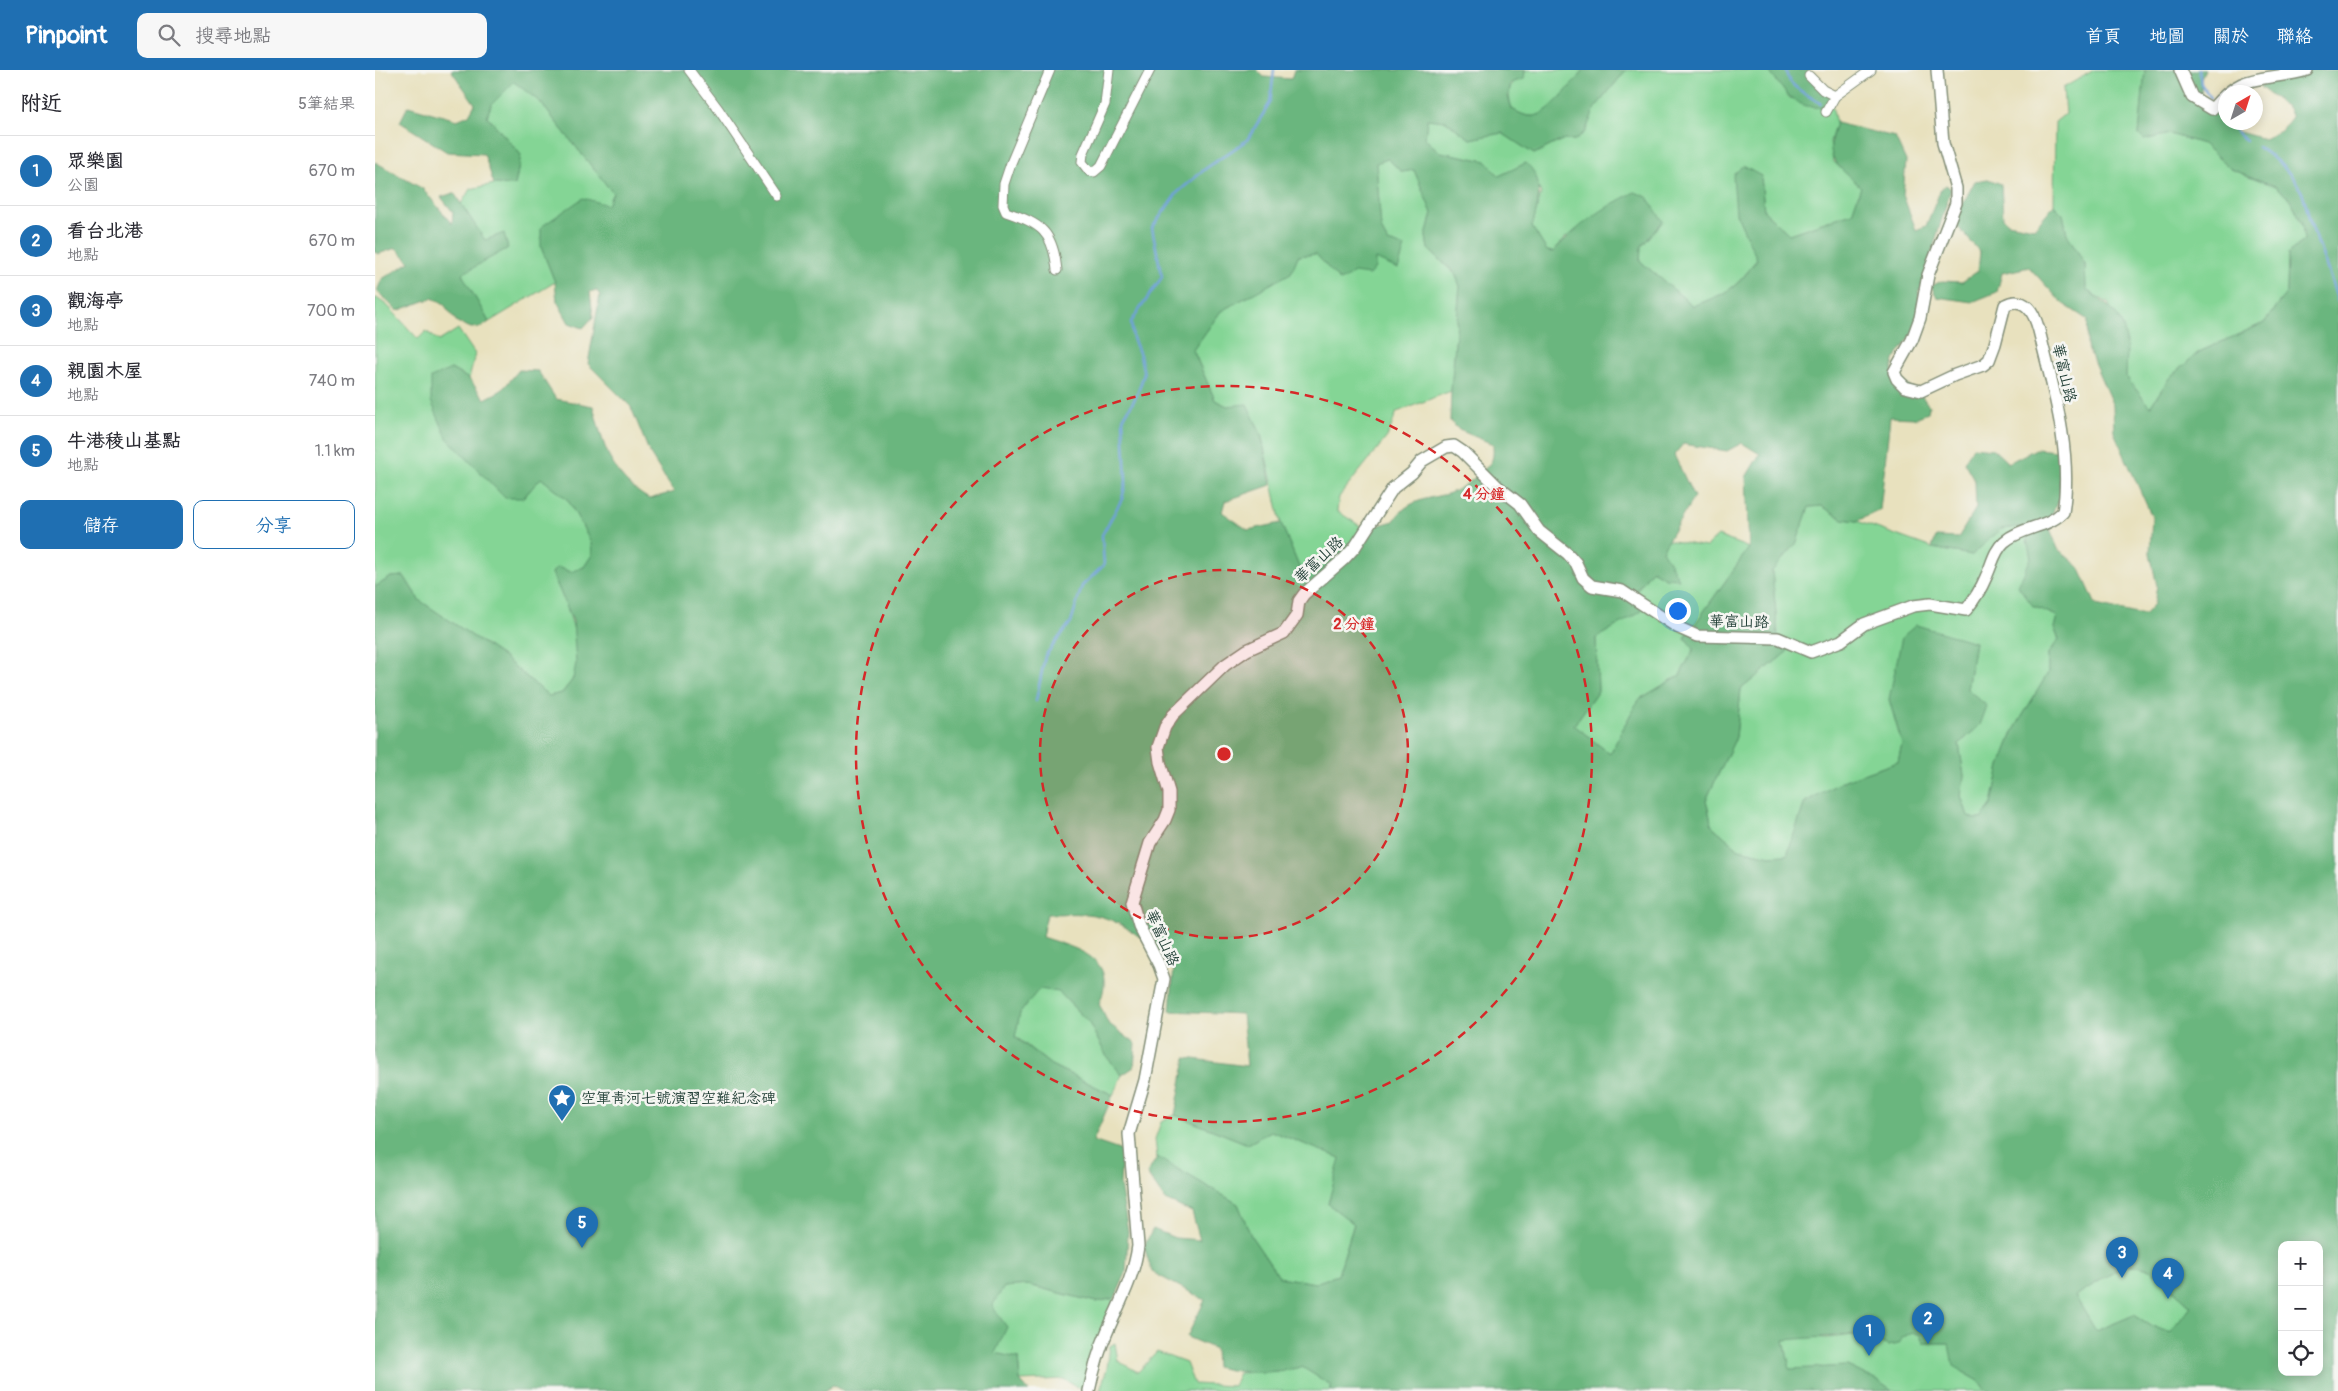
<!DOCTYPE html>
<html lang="zh-TW">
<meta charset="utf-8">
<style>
:root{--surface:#fff;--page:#f7f7f7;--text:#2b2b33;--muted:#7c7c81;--line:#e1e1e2;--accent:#1f6fb2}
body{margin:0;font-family:Pangolin,"LXGW WenKai TC",sans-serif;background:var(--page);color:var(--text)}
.controls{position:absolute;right:15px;bottom:15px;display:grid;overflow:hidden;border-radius:10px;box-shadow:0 2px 12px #0003}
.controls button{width:45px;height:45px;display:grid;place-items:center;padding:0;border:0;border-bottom:1px solid var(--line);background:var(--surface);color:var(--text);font:25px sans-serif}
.compass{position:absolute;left:1843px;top:15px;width:45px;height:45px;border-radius:50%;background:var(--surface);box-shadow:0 2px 12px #0003;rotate:39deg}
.you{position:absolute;left:1302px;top:540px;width:18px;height:18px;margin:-12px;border:4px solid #fff;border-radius:50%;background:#1a73e8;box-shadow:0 0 0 8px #1a73e833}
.badge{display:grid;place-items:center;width:32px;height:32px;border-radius:50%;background:var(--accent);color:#fff;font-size:16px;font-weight:700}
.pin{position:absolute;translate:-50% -41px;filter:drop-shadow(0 1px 2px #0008)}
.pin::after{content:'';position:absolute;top:26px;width:18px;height:15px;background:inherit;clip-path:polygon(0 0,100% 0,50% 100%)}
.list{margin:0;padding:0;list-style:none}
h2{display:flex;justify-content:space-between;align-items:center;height:65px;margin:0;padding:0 20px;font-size:21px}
h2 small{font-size:16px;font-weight:400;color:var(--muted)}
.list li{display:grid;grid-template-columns:32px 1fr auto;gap:15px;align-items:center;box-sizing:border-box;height:70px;padding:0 20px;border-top:1px solid var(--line)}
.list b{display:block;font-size:19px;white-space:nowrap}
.list p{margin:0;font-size:16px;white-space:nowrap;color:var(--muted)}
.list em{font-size:16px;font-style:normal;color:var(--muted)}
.actions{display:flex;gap:10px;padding:15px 20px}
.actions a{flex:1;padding:11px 0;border:1px solid var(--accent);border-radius:10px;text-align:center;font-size:18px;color:var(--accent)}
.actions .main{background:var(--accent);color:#fff}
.icon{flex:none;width:28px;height:28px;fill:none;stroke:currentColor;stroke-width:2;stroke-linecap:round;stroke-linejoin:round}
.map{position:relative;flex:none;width:1963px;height:1321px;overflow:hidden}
header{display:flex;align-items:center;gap:30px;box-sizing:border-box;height:70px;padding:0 25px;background:var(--accent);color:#fff}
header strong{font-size:24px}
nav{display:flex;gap:28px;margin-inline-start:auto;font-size:18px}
.search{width:350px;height:45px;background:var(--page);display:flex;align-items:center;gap:12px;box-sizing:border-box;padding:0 18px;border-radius:10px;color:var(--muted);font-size:19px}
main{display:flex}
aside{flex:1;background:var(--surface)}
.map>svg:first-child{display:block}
.green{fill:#84d595;stroke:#528964}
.forest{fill:#6bb67e;stroke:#457a59;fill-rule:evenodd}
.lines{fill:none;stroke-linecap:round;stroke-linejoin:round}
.stream{stroke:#6fa1da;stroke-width:2.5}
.minor-casing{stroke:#848f79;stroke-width:11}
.tertiary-casing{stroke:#848f79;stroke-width:14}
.minor{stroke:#fff;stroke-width:9}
.tertiary{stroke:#fff;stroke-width:11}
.ring{fill:none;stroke:#d62828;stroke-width:2.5;stroke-dasharray:9 6}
.labels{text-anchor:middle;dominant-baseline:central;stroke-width:5;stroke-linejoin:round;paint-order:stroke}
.street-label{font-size:15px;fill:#1f3d34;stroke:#f6f6f2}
.poi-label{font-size:15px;fill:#1f3d34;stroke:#f6f6f2;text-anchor:start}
.centre{fill:#d62828;stroke:#f6f6f2;stroke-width:2.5}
.ring-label{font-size:15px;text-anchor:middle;font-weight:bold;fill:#d62828;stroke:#f6f6f2;stroke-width:5;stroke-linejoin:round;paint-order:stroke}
</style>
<header>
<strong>Pinpoint</strong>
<div class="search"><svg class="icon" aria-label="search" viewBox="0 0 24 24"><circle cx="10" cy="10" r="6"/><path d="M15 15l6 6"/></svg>搜尋地點</div>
<nav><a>首頁</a><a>地圖</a><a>關於</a><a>聯絡</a></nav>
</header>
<main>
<aside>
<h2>附近<small>5筆結果</small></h2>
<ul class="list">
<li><span class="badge">1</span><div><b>眾樂園</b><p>公園</p></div><em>670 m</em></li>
<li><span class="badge">2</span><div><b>看台北港</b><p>地點</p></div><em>670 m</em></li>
<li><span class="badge">3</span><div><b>觀海亭</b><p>地點</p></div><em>700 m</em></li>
<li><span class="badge">4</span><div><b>親園木屋</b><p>地點</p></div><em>740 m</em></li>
<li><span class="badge">5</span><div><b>牛港稜山基點</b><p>地點</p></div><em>1.1 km</em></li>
</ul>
<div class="actions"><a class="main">儲存</a><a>分享</a></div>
</aside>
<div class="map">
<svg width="1963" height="1321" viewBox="0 0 1963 1321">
<rect width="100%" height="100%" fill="#f6f6f2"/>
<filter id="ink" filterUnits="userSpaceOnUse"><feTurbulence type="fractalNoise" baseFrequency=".02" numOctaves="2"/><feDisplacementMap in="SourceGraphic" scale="10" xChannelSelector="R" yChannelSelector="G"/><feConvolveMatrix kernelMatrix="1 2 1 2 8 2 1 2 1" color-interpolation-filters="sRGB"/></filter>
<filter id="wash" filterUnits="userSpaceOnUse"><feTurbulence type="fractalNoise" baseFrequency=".0096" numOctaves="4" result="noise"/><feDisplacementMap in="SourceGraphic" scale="20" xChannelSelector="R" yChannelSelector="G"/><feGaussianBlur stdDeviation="1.12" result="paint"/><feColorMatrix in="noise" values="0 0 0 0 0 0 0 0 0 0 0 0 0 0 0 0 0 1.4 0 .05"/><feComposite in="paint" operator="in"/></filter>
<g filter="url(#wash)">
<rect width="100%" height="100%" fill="#e8e1be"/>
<g class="green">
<path d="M 1150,0 L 1209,0 C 1198,12 1175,45 1159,46 C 1151,47 1144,43 1137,39 C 1131,18 1134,15 1151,2 Z"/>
<path d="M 1251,0 L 1393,0 L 1415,28 L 1457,36 L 1461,53 L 1455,71 L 1458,91 L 1486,117 L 1477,143 L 1414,164 L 1389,141 L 1386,106 L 1361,143 L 1382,188 C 1362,219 1352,223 1318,236 L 1265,191 L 1266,177 L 1288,151 L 1191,167 L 1178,182 L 1172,181 L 1157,157 L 1166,123 L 1151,93 L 1124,106 L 1111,91 L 1065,82 L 1050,69 L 1052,49 L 1071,51 L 1095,69 L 1127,63 L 1159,84 L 1187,70 L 1200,70 L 1210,62 L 1220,38 Z"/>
<path d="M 1719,0 L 1770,0 L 1764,65 L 1769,69 L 1795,64 L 1828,74 L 1856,99 L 1900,116 L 1916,130 L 1927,153 L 1929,171 L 1913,183 L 1912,222 L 1889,253 L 1824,282 L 1795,307 L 1775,337 L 1751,307 L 1752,272 L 1733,233 L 1711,220 L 1710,194 L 1692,164 L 1688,144 L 1679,135 L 1680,52 L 1690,44 L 1688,18 Z"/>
<path d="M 139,11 L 165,32 L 238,123 L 232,135 L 166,177 L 180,212 L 114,252 L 86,204 L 133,178 L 110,171 L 86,134 L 95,119 L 119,114 L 140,115 L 146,85 L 112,46 L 116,35 Z"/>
<path d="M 1013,89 L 1027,102 L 1039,100 L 1057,143 L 1051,166 L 1053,179 L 1080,204 L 1085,216 L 1076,321 L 1022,342 L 1012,367 L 964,427 L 962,441 L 990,459 L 940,505 L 924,497 L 906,453 L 886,364 L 872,335 L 852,336 L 840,330 L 818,280 L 846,241 L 915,203 L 923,186 L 941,184 L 965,211 L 999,189 L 1013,172 L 1006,159 L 1001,92 Z"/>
<path d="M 0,227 L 12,235 L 43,269 L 51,261 L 64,271 L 83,259 L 100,284 L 94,309 L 76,299 L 148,428 L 166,408 L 193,430 L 216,472 L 217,485 L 209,497 L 196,502 L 182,497 L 177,503 C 190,532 211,575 198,608 C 196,613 190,618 187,623 L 174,626 L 127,586 L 44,530 L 29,506 L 16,507 L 0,517 Z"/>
<path d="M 1447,436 L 1468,449 L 1482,451 L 1557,478 L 1597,485 L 1626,459 L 1645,457 C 1660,469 1657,517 1658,536 L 1682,546 L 1679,558 L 1684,570 L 1673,584 L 1673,603 L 1639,660 L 1625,696 L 1617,734 L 1606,749 L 1599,749 L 1593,746 L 1586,726 L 1589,706 L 1584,674 L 1605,655 L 1592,619 L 1600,572 L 1514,629 L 1527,674 L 1523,692 L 1470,710 L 1430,732 L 1412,785 L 1395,786 L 1364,779 L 1337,756 L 1331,730 L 1361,667 L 1366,619 L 1412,582 L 1403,567 L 1397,501 L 1421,474 L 1434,437 Z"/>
<path d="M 1343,466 L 1374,478 L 1310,568 L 1319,579 L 1305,605 L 1263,630 L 1235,684 L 1199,655 L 1223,621 L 1221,568 L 1266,541 L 1256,528 L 1277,500 L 1290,508 L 1287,480 L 1293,470 L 1331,477 Z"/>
<path d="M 664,918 L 684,922 L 714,953 L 732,987 L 747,1005 L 738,1025 L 676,995 L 640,966 L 645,943 Z"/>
<path d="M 800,1045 L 873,1074 L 896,1061 L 966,1088 L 953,1134 L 979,1153 L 963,1205 L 940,1213 L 904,1207 L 876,1166 L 863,1134 L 782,1087 L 780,1069 L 786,1052 Z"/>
<path d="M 1752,1194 L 1775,1199 L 1816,1236 L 1795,1263 L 1777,1256 L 1759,1245 L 1721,1261 L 1700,1226 Z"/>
<path d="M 653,1215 L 721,1232 L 740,1228 L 708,1321 L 689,1309 L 645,1311 L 643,1288 L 619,1284 L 616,1236 L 629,1217 Z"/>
<path d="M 1537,1262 L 1545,1265 L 1548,1273 L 1574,1273 L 1588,1302 L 1604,1311 L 1611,1321 L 1517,1321 L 1503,1311 L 1472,1296 L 1415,1300 L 1409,1270 L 1428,1267 L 1452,1268 L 1499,1263 L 1527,1268 Z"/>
<path d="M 740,1273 L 743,1291 L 763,1302 L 782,1282 L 811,1293 L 819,1314 L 858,1316 L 864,1303 L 906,1301 L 927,1297 L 956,1315 L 956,1321 L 725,1321 L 732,1298 L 735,1276 Z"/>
</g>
<g class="forest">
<path d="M 76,0 L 882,0 L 889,7 L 916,9 L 919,0 L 1150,0 L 1149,9 L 1136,13 L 1133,26 L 1137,39 C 1144,43 1151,47 1159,46 C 1175,44 1198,12 1209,0 L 1251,0 L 1220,38 L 1210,62 L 1200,70 L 1187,70 L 1159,84 L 1127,63 L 1095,69 L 1071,51 L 1052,49 L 1050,69 L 1065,82 L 1111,91 L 1124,106 L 1151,93 C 1171,110 1163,136 1157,157 L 1172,181 L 1178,182 C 1200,157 1230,136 1260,122 L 1272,127 L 1288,151 L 1266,177 L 1265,191 L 1318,236 C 1352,223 1362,219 1382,189 L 1361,143 L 1358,105 L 1368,96 L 1386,106 L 1389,141 L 1414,164 L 1477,143 L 1486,117 C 1461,94 1448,89 1461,53 L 1520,67 L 1531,91 L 1528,125 L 1541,160 L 1551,156 L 1566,119 L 1571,115 L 1576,119 L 1544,224 L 1543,256 L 1519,290 L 1517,304 L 1546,325 L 1554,336 L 1553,343 L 1540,348 L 1515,347 L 1505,440 L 1482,451 L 1468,449 L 1447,436 L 1434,437 L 1421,474 L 1397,501 L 1403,567 L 1414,575 L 1412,582 L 1366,619 L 1361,667 L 1331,730 L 1337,756 L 1364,779 L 1395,786 L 1412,785 L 1430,732 L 1470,710 L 1523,692 L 1527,674 L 1514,629 L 1527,567 L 1541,555 L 1600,572 L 1592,619 L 1612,636 L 1605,655 L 1584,674 L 1589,706 L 1586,726 L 1593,746 L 1599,749 L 1606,749 L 1617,734 L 1625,696 L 1639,660 L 1673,603 L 1673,584 L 1684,569 L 1679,558 L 1682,546 L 1658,536 L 1643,516 L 1656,488 L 1650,461 L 1645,457 L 1626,459 L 1597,485 L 1557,478 L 1561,467 L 1583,468 L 1601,438 L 1600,411 L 1589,392 L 1598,377 L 1618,379 L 1633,393 L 1661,379 L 1682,381 L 1686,423 L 1673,454 L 1683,479 L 1704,497 L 1721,535 L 1762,544 L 1770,544 L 1779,534 L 1782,516 L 1775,483 L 1777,447 L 1739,362 L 1738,336 L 1712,276 L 1713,250 L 1687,233 L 1654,197 L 1627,203 L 1622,222 L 1597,232 L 1562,227 L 1556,216 L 1567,211 L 1587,212 L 1603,201 L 1605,182 L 1583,157 L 1582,145 L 1600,111 L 1613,109 L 1626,114 L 1628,148 L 1633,153 L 1659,158 L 1679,135 L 1688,144 L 1692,164 L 1710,194 L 1711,220 C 1753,246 1753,261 1751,307 L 1775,337 L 1795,307 L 1824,282 L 1889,253 L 1912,222 L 1913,183 L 1929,171 L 1927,153 L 1916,130 L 1900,116 L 1856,99 L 1828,74 L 1795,64 L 1769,70 L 1764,65 L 1770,0 L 1830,0 L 1826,9 L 1826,28 L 1861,61 L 1889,69 L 1906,61 L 1917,47 L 1913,38 L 1885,17 L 1896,0 L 1963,0 L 1963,1321 L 1611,1321 L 1604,1311 L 1578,1296 L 1574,1273 L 1548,1273 L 1545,1265 L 1537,1262 L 1527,1268 L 1523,1274 L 1513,1276 L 1502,1271 L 1499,1263 L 1409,1270 L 1415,1299 L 1472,1296 L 1503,1311 L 1517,1321 L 956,1321 L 956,1315 L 927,1297 C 896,1303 872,1305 841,1297 L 840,1279 L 812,1267 L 830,1230 L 777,1202 L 769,1176 L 778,1159 L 800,1168 L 825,1170 L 817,1142 L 790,1130 L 772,1104 L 782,1087 L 863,1134 L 876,1166 L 904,1207 L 940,1213 L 963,1205 L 979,1154 L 953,1134 L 965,1088 L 896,1061 L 873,1074 L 800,1045 L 811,988 L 872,996 L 867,944 L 795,941 L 799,898 C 775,874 747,847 711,844 C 698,843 685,844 672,844 L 667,867 C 702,879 744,887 724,934 L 733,953 L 761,974 L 759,997 L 747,1005 L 732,987 L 714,953 L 684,922 L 664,919 L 645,943 L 640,967 L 676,995 L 738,1025 L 718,1071 L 747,1081 L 745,1115 L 753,1161 L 751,1203 L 740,1228 L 721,1232 L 653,1215 L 629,1217 L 617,1236 L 632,1257 L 620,1283 L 643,1288 L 645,1311 L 654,1321 L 469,1321 L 458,1315 L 449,1321 L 0,1321 L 0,517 L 16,507 L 29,506 L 44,530 L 127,586 L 174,626 L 187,623 L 198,609 L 201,593 L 198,551 L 177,503 L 182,497 L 196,502 L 209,497 L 217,485 L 216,472 L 193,430 L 166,408 L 148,428 L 130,428 L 72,368 L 56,331 L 56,308 L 76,299 L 94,309 L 110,329 L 127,320 L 144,300 L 163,301 L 181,329 L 218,336 C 229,377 235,406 274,429 L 299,422 L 275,384 L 256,337 L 213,294 L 225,225 L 221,220 L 215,222 L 218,247 L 208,258 L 194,253 L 182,231 L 180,212 L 166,177 L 166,157 L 208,128 L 232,135 L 238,123 L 165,32 L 139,12 L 116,35 L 112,46 L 146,85 L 140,115 L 119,114 L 109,84 L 72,82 L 25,52 L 33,36 L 82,50 L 94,45 L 100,34 ZM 1013,89 L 1027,102 L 1039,100 L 1057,143 L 1051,166 L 1053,179 L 1080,203 L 1085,216 L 1076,321 L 1075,351 L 1084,360 L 1118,374 C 1118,379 1119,385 1117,390 C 1110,402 1086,420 1072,424 C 1051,429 1030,431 1019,451 L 990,459 L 940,505 L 924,497 L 906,453 L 873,460 L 847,442 L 850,431 L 896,415 L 886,364 L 872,334 L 852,336 L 840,330 L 818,280 L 846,241 L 916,203 L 923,186 L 941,184 L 965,211 L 979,203 L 994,205 L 1000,198 L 1000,189 L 1023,199 L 1030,177 L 1013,172 L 1006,159 L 1001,93 ZM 1367,373 L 1385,384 L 1371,407 L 1374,478 L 1310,568 L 1319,579 L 1305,605 L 1263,630 L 1235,684 L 1199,655 L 1223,621 L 1221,568 L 1267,541 L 1256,527 L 1277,500 L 1290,508 L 1304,509 L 1287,480 L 1319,427 L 1299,385 L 1308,374 L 1352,381 ZM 1907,1175 L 1944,1175 L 1944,1302 L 1907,1302 ZM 1752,1194 L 1775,1199 L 1816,1236 L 1795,1263 L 1777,1256 L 1759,1245 L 1721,1261 L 1700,1226 Z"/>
<path d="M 1393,0 L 1432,0 L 1458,23 L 1457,36 C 1421,42 1413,26 1393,0 Z"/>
<path d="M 0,92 L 48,119 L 77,154 L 78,142 L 66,127 L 79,123 L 110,170 L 129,163 L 133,178 L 87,204 L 114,252 L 107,257 L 96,258 L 82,252 L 68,233 L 57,228 L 22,241 L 2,221 L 7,209 L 35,192 L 21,178 L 3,184 L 0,182 Z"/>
</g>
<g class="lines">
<g class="stream">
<path d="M 1411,0 C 1411,16 1433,25 1445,33"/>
<path d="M 1824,0 L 1826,14 L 1836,28"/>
<path d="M 1845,40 L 1850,47"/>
<path d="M 1855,52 L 1864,65 L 1871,70"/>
<path d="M 1883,77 C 1901,89 1922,107 1929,128 C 1932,137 1933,146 1936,155 C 1946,180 1955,206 1963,232"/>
<path d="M 661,631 L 670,586 L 696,552 L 707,516 L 729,495 L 727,465 L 747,429 L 751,412 L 748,349 L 762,325 L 769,304 L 765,285 L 758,268 L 756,252 L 787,207 L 777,158 L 802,123 L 830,99 L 872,70 L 895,33 L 899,0"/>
</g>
</g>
</g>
<g filter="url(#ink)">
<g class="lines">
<g class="minor-casing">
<g id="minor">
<path d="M 314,0 L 344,40 L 402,126"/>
<path d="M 675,0 L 636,93 L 629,114 L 628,135 L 631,142 C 666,154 678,161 682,200"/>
<path d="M 734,0 L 730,34 L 708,84 L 707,92 L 714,101 L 719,102 L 726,96 L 775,0"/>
<path d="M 1434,6 L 1448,20 L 1460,26"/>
<path d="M 1451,42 L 1460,26 L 1496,0"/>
</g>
</g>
<g class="tertiary-casing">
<g id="tertiary">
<path d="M 1805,0 L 1817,27 L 1837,39 C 1869,0 1886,13 1932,0"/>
<path d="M 714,1321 C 718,1302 724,1280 732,1262 C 744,1234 759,1207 763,1176 L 754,1064 L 770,1010 L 789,909 L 784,895 L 764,856 L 757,832 L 775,773 L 790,750 L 794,740 L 794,722 L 785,692 L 783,677 L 790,657 L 798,645 L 850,595 L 872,580 L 909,563 L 922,545 L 924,531 L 929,524 L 969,489 L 980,477 L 1018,418 L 1037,403 L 1047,391 L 1071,377 L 1079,376 L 1088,382 L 1122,416 L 1145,434 L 1164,461 L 1193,484 L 1201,493 L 1208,508 L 1217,516 L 1247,521 L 1302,557 L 1322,566 L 1403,568 L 1436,582 L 1466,571 L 1489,554 L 1538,536 L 1555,534 L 1591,540 C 1599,530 1606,519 1611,507 C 1617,495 1619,481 1629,472 C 1646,457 1672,458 1688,442 C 1697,389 1681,328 1668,277 C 1665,265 1663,251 1656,241 C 1649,231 1639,230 1630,235 L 1620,274 L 1614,290 L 1608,295 L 1580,305 L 1546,321 L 1530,317 L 1522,309 L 1519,302 L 1537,270 L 1545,248 L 1553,205 L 1581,133 L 1581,118 L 1568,73 L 1562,0"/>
</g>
</g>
<use href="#minor" class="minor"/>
<use href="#tertiary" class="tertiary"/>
</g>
</g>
<circle cx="849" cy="684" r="184" fill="#d62828" fill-opacity=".12"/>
<g class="ring">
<circle cx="849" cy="684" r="184"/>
<circle cx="849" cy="684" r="368"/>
</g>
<defs>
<g id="sight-pin" transform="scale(1.4375)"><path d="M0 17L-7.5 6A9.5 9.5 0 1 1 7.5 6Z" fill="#1f6fb2" stroke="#f6f6f2"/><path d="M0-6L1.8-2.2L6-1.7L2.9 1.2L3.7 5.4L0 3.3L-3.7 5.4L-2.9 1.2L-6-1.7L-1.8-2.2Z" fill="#fff"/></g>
</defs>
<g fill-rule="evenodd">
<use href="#sight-pin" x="187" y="1028"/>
</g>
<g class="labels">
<g class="street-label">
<text transform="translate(1689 303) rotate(77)">華富山路</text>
<text transform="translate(944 490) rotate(-43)">華富山路</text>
<text transform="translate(1364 552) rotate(1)">華富山路</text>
<text transform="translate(787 868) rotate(66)">華富山路</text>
</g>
<g class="poi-label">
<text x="206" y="1028">空軍青河七號演習空難紀念碑</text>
</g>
</g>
<circle cx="849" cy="684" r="8" class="centre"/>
<g class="ring-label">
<text x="1109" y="429">4 分鐘</text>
<text x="979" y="559">2 分鐘</text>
</g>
</svg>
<div class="controls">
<button>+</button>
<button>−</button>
<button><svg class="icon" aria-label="locate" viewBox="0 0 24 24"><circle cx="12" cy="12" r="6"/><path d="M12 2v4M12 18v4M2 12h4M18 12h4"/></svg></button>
</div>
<svg class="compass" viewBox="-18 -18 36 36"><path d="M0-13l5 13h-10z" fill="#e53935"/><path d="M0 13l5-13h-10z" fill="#7c7c81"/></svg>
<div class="you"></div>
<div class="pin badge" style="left:1494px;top:1286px">1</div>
<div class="pin badge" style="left:1553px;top:1274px">2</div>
<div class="pin badge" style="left:1747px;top:1208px">3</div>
<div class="pin badge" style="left:1793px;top:1229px">4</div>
<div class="pin badge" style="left:207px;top:1178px">5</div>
</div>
</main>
